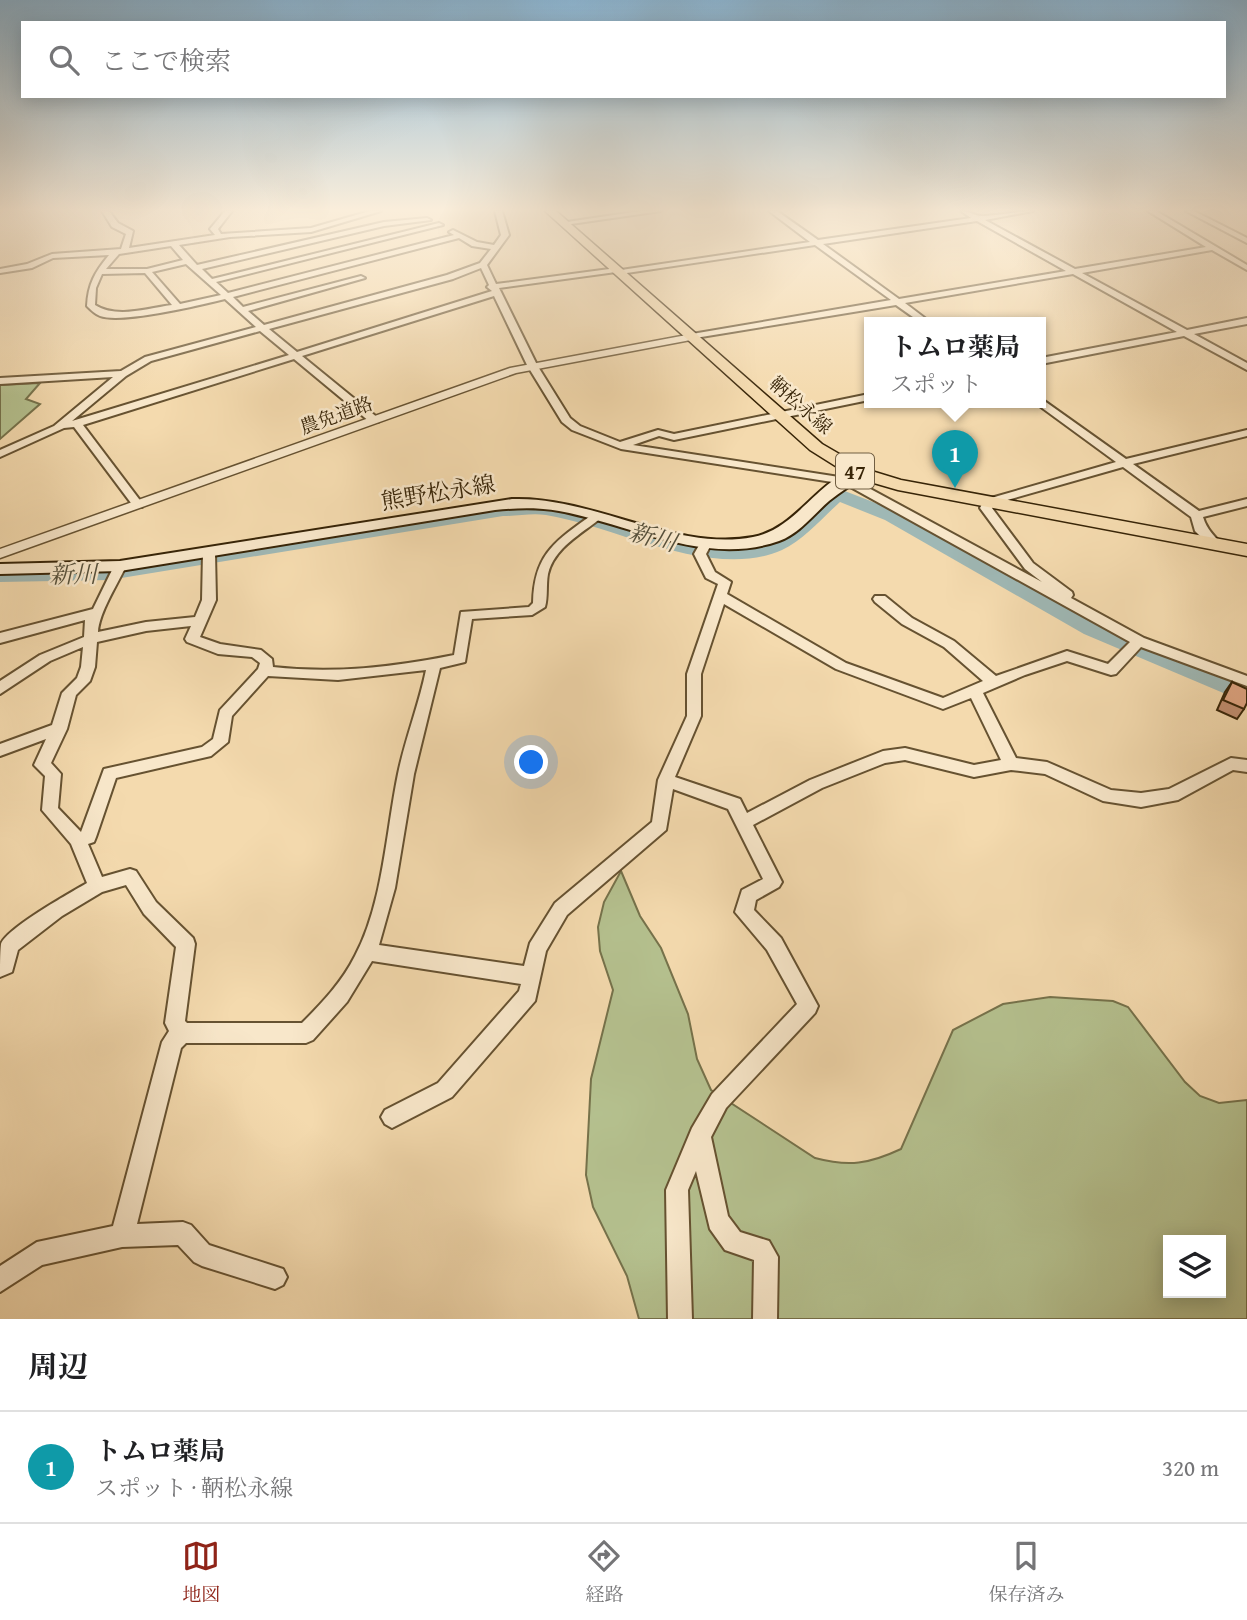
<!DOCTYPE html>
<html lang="ja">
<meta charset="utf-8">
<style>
:root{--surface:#fff;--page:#f2f2f2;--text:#202124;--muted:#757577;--line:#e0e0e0;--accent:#8f2418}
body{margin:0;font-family:"Gentium Book Plus","Noto Serif JP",serif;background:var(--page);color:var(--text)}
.controls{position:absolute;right:21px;bottom:21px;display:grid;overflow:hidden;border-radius:0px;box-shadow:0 4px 18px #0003}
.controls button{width:63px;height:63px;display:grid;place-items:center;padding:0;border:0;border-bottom:2px solid var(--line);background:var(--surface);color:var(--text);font:35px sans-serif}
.you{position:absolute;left:532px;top:763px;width:24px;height:24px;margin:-18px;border:5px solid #fff;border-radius:50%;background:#1a73e8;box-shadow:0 0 0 10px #1a73e833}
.badge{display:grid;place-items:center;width:46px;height:46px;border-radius:50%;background:var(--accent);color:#fff;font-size:23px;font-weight:700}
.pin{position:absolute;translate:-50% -58px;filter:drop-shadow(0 2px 4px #0008)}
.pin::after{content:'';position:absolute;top:37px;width:24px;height:21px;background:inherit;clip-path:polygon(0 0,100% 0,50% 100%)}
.popup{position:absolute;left:864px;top:317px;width:182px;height:91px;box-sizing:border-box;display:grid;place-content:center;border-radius:0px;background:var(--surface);filter:drop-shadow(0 2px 5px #0005);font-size:23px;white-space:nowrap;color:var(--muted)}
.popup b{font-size:26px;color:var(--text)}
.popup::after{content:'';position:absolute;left:50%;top:100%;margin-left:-14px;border:14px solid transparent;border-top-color:var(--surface)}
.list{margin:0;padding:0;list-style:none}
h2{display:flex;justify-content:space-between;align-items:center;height:91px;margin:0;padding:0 28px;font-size:30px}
h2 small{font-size:23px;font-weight:400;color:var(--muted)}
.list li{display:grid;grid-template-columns:46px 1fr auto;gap:21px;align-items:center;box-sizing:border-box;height:112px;padding:0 28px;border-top:2px solid var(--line)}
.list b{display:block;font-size:26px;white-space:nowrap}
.list p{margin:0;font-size:23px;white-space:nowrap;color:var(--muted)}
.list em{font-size:23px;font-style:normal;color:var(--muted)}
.icon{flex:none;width:38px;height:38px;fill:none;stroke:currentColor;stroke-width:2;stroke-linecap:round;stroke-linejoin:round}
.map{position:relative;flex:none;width:1247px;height:1319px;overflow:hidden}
.search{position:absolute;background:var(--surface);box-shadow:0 4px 18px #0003;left:21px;right:21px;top:21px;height:77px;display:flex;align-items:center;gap:18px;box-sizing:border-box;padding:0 24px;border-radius:0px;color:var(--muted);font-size:26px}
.sheet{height:203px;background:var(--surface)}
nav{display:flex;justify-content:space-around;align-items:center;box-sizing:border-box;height:98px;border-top:2px solid var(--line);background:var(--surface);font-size:19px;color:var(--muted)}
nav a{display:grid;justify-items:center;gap:4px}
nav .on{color:var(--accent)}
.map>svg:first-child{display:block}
.green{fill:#b5c18f;stroke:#76724b;stroke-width:2;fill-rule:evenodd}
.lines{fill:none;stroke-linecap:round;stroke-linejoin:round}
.river{fill:#9fb8b5;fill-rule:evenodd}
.minor-casing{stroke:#665231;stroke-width:4}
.tertiary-casing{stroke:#665231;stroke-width:3}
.secondary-casing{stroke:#372407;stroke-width:4}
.primary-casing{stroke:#372407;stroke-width:3}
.minor{fill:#f8e7ca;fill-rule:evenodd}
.tertiary{fill:#f8e7ca;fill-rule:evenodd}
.secondary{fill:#f8e7ca;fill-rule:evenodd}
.primary{fill:#f4daae;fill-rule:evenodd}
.wall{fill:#c18e70;stroke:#372407;stroke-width:2}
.building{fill:#e0a582;stroke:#372407;stroke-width:2}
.labels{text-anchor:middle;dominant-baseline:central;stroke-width:5;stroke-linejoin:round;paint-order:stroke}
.far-street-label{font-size:19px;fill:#372407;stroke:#f8e7ca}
.shield{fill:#f8e7ca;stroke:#715e42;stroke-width:2}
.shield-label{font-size:21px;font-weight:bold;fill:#372407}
.street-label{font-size:23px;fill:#372407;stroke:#f8e7ca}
.water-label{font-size:24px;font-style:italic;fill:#56503b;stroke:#f8e7ca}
</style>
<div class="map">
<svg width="1247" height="1319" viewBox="0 0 1247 1319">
<rect width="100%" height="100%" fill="#f4daae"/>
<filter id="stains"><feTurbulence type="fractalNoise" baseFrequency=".00286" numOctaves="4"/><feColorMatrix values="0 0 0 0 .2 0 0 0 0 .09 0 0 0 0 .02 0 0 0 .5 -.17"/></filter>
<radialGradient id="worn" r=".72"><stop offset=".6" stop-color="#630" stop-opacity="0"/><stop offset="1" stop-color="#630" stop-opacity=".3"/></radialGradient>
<g class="green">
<path d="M 40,383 L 26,399 L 40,404 L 0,439 L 0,385 Z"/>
<path d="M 621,871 L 640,916 L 661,948 L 688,1014 L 697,1059 L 711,1090 L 815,1158 C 849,1167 869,1164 901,1149 L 953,1030 L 1003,1004 L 1050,997 L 1113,1001 L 1128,1007 L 1185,1082 L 1200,1096 L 1219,1103 L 1247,1100 L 1247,1319 L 639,1319 L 627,1276 L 593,1207 L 586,1175 L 591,1079 L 613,990 L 600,951 L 598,927 L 604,902 ZM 1168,1240 L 1221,1240 L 1221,1293 L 1168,1293 Z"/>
</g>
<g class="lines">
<path class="river" d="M 837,488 L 899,512 L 1100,622 L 1247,684 L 1247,703 L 1084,634 L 885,520 L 840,502 C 822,518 804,540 782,550 C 713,581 615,526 546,515 C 532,513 517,516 503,516 L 109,580 L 0,582 L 0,568 L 109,566 L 503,504 C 517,504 532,501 546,503 C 607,512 709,563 767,540 C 790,532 811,506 830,490 Z"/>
<g class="minor-casing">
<g id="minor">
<path d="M 102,211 L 109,211 L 118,223 L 133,231 L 129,248 L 215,235 L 210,229 L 225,211 L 232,211 L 218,229 L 221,234 L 311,228 L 370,211 L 381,211 L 311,232 L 230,237 L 179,245 L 197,265 L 384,222 L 427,218 L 431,220 L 384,226 L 202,269 L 212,279 L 439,223 L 443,225 L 216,282 L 228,293 L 454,235 L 449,232 L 453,230 L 477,242 L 494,245 L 501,235 L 495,211 L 502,211 L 509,235 L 487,265 L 496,284 L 617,268 L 621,270 L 810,242 L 769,211 L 777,211 L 818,240 L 971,218 L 961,211 C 969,211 975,216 982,216 C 999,216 1016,211 1033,211 L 985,220 L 1075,269 L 1206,247 L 1148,211 L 1156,211 L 1247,265 L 1247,270 L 1212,250 L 1082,273 L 1187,330 L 1247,318 L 1247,324 L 1194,334 L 1247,363 L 1247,370 L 1184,336 L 1041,364 L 1041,358 L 1177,332 L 1073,274 L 905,303 L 930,322 L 920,322 L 896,305 L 689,339 L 689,335 L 692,334 L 891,300 L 815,245 L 620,274 L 616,272 L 499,288 L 537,365 L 570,418 L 580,426 L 620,442 L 658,430 L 674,434 L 869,394 L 869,400 L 674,440 L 659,436 L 633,445 L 852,479 L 1042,582 L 1025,569 L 980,508 L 984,500 L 1116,462 L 1034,402 L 1041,402 L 1043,400 L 1126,459 L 1247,430 L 1247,436 L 1133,464 L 1199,511 L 1247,499 L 1247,506 L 1203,517 C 1207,530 1214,535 1222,545 L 1220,548 L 1212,548 L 1195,531 L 1191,517 L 1123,467 L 993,504 L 992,508 L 1033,563 L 1072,592 L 1073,595 L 1071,598 L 1144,638 L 1247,676 L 1247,686 L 1141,647 L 1116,674 L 1111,675 L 1067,661 L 1025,675 L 983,693 L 1016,758 L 1047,762 L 1111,790 L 1141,793 L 1169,789 L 1231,758 L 1247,760 L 1247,772 L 1233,770 L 1178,800 L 1141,807 L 1103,801 L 1045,774 L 1011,770 L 974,777 L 905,760 L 885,763 L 822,788 L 753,825 L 782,882 L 779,887 L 756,900 L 754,910 L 781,938 L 818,1006 L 815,1013 L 726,1108 L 711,1137 L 728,1216 L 740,1232 L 769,1241 L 778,1257 L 777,1319 L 753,1319 L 754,1260 L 725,1250 L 710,1229 L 696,1171 L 688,1190 L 692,1319 L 668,1319 L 666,1190 L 692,1128 L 712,1094 L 797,1004 L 767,950 L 735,912 L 742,890 L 763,879 L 728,809 L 673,789 L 666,830 L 567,915 L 546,951 L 535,1001 L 452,1097 L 392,1128 L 385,1124 L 381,1117 L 385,1110 L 438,1083 L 519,991 L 521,984 L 372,961 L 347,1002 L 313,1040 L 306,1043 L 186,1043 L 181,1048 L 137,1224 L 183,1222 L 191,1225 L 209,1245 L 283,1269 L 287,1277 L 283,1285 L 275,1289 L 202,1266 L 194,1262 L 178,1245 L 122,1247 L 42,1265 L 0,1292 L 0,1266 L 37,1242 L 113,1226 L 162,1042 L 169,1031 L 165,1023 L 176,947 L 144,914 L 126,885 L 102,892 L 62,916 L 18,950 L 12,972 L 0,977 C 0,967 0,953 1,944 C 7,928 70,893 87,883 L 71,844 L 42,810 L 45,776 L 34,765 L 46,739 L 0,756 L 0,744 L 52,725 L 62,693 L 77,678 L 81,667 L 83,647 L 50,661 L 0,694 L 0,681 L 40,655 L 84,637 L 85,620 L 0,643 L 0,633 L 93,609 L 114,566 L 120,562 L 126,566 C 117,585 99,613 98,632 L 146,622 L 195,617 L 202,600 L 203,553 L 209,549 L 215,553 L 216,600 L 200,637 L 220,644 L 261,650 L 272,659 L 273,667 C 334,674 394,667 454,655 L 461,612 L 529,607 L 533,603 C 534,553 556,541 593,514 L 601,514 L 601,518 C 581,534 554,548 548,574 C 546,585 548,597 545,607 L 532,615 L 472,619 L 465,662 L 440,668 L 414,774 L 395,888 L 379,945 L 524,966 L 530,943 L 555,903 L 652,822 L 658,780 L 687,716 L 687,674 L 718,584 L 706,578 L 694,554 L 702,540 L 710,540 L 712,543 L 706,554 L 715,572 L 731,582 L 727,594 L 846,663 L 943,698 L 983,681 L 944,647 L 902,624 L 875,602 L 873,599 L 875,596 L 885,596 L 912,618 L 954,641 L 996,676 L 1067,651 L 1108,664 L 1130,642 L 845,484 L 621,449 L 572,430 L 562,422 L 527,365 L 494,296 L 302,356 L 378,418 L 378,422 L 370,422 L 294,359 L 83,425 L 142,503 L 142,507 L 134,507 L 74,427 L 64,428 L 0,457 L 0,450 L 54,426 L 113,377 L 0,384 L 0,378 L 121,371 L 145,357 L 256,327 L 225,299 C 201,305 121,324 100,316 C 95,314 90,309 87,306 C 88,284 95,272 109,255 L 53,258 L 32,268 L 0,273 L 0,269 L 27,264 L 52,254 L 121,249 L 126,234 L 112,227 ZM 977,221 L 1066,271 L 899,299 L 823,244 ZM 459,238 L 472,246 L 491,249 L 480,263 L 447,275 L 264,325 L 248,311 L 365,278 L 361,276 L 243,307 L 233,297 ZM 171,246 L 183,260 L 147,269 L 106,269 L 119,254 ZM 186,264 L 221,295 L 180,304 L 152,272 ZM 481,268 L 489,285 L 487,287 L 492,291 L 297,352 L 269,329 L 453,279 ZM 145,273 L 172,305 C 148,308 117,319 95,305 L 96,288 L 102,274 ZM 260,331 L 289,355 L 72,421 L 126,376 L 151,361 ZM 724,604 L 836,669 L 943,709 L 971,698 L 1001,760 L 974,765 L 905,748 L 883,751 L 810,780 L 747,813 L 740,799 L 675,777 L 701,716 L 701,674 ZM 191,626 L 185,639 L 187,642 L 218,654 L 252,657 L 260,663 L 258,669 L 220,710 L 213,739 L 202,747 L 104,769 L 81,832 L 58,808 L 61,774 L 51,763 L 67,729 L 76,695 L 90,681 L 95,667 L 97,642 L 146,631 ZM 426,670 C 419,705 405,739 398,774 C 386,832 383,904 355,956 C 342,982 322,1003 302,1023 L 187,1023 L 185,1021 L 195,944 L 193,938 L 156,902 L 136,871 L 130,869 L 102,877 L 88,844 L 94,842 L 96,837 L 116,778 L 211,756 L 228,742 L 232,716 L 268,676 L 338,680 Z"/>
<path d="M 641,211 L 661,211 L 564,225 L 560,223 Z"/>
<path d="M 1186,211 L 1194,211 L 1247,238 L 1247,243 Z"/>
</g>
</g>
<g class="tertiary-casing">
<path id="tertiary" d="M 692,334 L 697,337 L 696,339 L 516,373 L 0,558 L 0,549 L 510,368 Z"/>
</g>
<g class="secondary-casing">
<path id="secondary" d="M 859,468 L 864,470 L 864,476 C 853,484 840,492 829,501 C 814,514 799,534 779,541 C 706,567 630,524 559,511 C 538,507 516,508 495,510 L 120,571 L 0,574 L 0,564 L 120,561 L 512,499 C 593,496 675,552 753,537 C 797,529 817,479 859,468 Z"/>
</g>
<g class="primary-casing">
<path id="primary" d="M 545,211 L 556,211 L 822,444 L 865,469 L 901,480 L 1247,544 L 1247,556 L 898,490 L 853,477 L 810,450 Z"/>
</g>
<use href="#minor" class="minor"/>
<use href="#tertiary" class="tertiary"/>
<use href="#secondary" class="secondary"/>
<use href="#primary" class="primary"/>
</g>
<path class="wall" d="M 1232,682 L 1244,709 L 1237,719 L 1217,710 L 1225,692 Z"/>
<path class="building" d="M 1232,682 L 1247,689 L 1247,703 L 1244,709 L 1223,700 Z"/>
<linearGradient id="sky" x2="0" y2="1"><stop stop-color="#8bb6d4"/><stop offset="0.53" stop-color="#faeedb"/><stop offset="1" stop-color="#faeedb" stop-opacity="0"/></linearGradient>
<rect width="1247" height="396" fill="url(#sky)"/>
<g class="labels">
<g class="far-street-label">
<text transform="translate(801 405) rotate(41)">鞆松永線</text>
<text transform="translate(336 415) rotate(-20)">農免道路</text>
</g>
<rect class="shield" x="836" y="453.5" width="38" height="35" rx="5"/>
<g class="shield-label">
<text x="855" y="471">47</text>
</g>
<g class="street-label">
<text transform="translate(438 492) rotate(-9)">熊野松永線</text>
</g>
<g class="water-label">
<text transform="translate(653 537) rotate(15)">新川</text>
<text transform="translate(73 574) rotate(-1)">新川</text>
</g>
</g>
<rect width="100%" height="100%" filter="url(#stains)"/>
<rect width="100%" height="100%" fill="url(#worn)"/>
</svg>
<div class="controls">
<button><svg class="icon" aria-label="layers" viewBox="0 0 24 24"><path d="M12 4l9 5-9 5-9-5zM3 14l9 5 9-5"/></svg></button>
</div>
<div class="you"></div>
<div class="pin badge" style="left:955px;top:488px;background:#0f9aa8">1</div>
<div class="popup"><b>トムロ薬局</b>スポット</div>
<div class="search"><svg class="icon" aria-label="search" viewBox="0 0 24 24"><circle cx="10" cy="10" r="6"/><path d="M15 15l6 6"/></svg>ここで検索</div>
</div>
<section class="sheet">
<h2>周辺<small></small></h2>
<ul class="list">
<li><span class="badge" style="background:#0f9aa8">1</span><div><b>トムロ薬局</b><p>スポット · 鞆松永線</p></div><em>320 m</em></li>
</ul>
</section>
<nav>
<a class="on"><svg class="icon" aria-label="map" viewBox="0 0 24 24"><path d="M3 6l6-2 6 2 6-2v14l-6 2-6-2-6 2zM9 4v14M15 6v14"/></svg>地図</a>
<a><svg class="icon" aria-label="directions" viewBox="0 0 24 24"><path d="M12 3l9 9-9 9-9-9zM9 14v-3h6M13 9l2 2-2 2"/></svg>経路</a>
<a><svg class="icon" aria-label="saved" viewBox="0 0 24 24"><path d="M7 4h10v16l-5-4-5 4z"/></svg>保存済み</a>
</nav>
